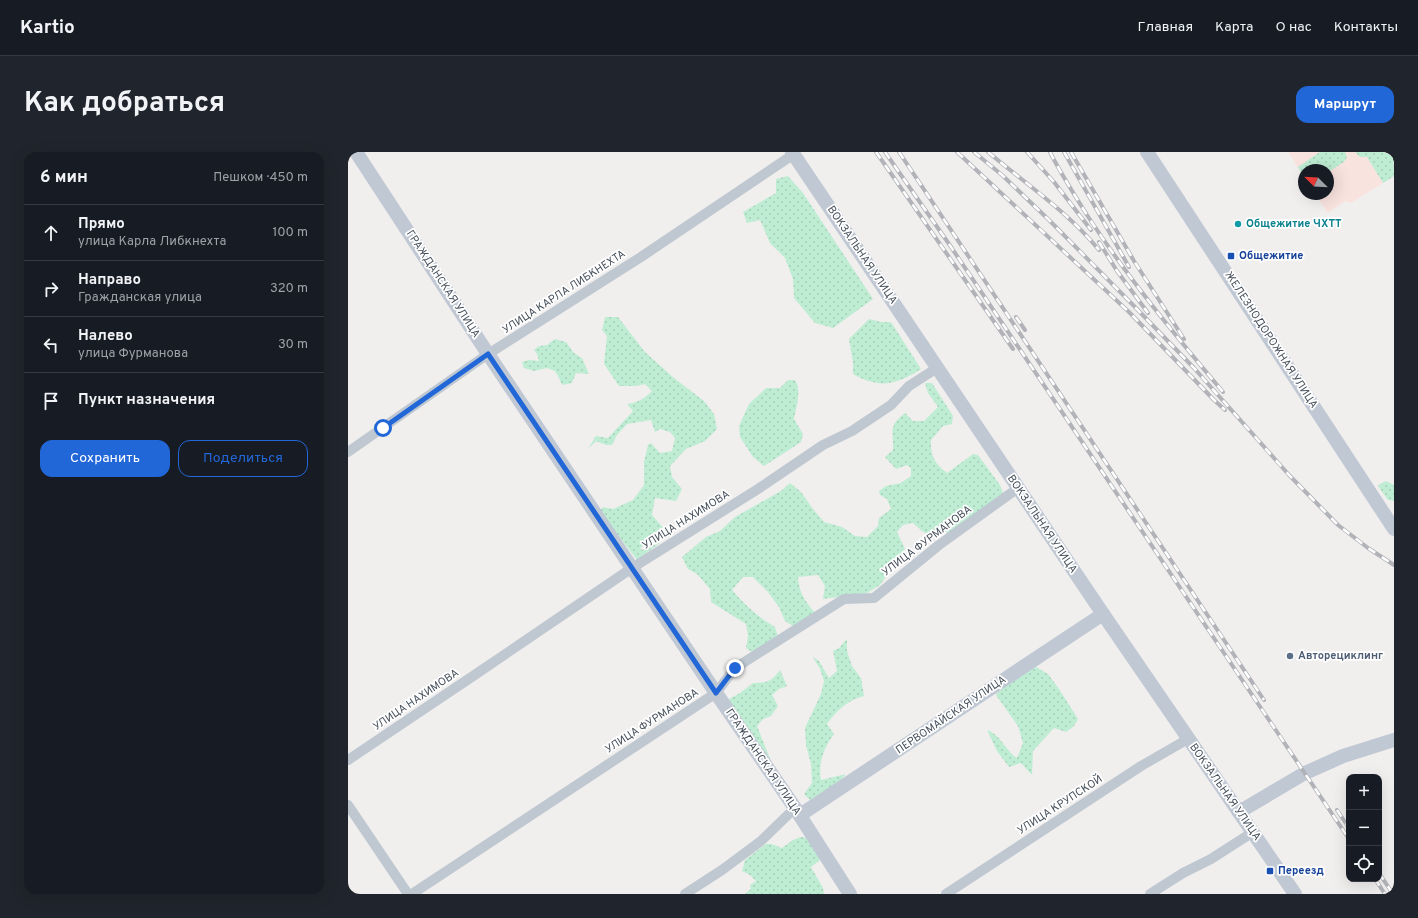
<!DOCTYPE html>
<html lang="ru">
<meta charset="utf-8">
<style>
:root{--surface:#171b24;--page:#20242c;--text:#f1f3f6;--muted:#9ea1a6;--line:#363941;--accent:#2267d7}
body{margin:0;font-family:Overpass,sans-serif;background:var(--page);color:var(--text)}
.controls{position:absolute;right:12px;bottom:12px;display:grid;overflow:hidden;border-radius:8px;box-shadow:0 4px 16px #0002}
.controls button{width:36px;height:36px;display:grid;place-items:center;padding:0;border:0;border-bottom:1px solid var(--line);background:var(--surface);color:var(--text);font:20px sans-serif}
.compass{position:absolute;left:950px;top:12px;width:36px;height:36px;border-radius:50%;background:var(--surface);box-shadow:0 4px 16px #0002;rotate:294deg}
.stop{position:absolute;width:12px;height:12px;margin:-9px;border:3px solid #2267d7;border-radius:50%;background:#fff}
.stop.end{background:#2267d7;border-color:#fff;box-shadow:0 1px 4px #0008}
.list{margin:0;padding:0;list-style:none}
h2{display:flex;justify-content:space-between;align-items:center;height:52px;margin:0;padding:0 16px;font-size:17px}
h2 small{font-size:13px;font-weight:400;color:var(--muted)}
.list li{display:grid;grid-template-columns:26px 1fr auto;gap:12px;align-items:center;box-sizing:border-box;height:56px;padding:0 16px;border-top:1px solid var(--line)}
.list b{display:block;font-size:15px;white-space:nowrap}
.list p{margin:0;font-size:13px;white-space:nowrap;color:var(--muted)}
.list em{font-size:13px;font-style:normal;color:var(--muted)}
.actions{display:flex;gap:8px;padding:12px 16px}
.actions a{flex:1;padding:9px 0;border:1px solid var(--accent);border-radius:12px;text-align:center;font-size:14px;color:var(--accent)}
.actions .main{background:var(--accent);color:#fff}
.icon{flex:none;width:22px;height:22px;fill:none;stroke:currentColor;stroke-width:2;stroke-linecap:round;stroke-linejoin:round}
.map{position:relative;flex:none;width:1046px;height:742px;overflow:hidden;border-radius:12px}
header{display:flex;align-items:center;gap:24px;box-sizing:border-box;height:56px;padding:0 20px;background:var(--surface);border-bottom:1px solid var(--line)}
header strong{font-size:19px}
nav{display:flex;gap:22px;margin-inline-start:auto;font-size:14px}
.intro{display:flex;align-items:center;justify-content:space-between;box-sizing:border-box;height:96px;padding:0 24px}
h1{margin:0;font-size:28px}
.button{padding:10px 18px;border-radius:12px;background:var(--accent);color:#fff;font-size:14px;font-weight:700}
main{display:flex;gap:24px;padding:0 24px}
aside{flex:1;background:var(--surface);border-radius:12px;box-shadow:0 4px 16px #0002}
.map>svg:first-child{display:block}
.medical{fill:#f9e3df}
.grass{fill:url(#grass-dots)}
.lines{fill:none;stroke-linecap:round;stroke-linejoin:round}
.street{stroke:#bfc8d0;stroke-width:10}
.secondary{stroke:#c0c8d4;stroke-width:14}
.rail-casing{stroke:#b1b3b8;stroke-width:4}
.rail{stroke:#fff;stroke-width:2.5;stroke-dasharray:8;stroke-linecap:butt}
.route{stroke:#2267d7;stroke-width:5}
.culture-dot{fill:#0f9aa8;stroke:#fff;stroke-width:1.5}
.transit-dot{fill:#1a4fb4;stroke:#fff;stroke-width:1.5}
.service-dot{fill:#5c6f8a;stroke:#fff;stroke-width:1.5}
.labels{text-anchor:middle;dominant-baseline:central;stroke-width:3.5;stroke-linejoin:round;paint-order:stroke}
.culture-label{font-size:11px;font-weight:bold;fill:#0d838f;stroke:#fff;text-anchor:start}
.street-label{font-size:11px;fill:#47505b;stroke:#fff}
.transit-label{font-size:11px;font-weight:bold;fill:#164399;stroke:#fff;text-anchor:start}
.service-label{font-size:11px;font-weight:bold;fill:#4e5e75;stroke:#fff;text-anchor:start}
</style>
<header>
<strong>Kartio</strong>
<nav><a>Главная</a><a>Карта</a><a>О нас</a><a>Контакты</a></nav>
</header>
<div class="intro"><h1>Как добраться</h1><a class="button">Маршрут</a></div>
<main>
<aside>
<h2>6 мин<small>Пешком · 450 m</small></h2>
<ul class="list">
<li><svg class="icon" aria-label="ahead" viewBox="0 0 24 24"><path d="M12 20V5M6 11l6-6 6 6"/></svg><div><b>Прямо</b><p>улица Карла Либкнехта</p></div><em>100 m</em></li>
<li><svg class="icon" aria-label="right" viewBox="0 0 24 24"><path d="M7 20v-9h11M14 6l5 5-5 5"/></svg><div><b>Направо</b><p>Гражданская улица</p></div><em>320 m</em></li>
<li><svg class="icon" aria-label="left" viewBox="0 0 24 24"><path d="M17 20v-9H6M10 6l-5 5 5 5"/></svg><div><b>Налево</b><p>улица Фурманова</p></div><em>30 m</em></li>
<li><svg class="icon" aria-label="arrive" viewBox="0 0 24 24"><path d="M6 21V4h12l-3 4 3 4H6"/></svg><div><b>Пункт назначения</b></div></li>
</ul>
<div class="actions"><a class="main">Сохранить</a><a>Поделиться</a></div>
</aside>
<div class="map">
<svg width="1046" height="742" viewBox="0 0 1046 742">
<defs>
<pattern id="grass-dots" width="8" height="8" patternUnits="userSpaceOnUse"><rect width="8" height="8" fill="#beedd3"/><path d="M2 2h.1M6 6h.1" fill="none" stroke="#a5cdb7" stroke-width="1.8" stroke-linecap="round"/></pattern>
</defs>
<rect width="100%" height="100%" fill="#f1eeee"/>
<path class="medical" d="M 940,0 L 1045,0 L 1046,24 L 1003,51 L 997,49 L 980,61 L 967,42 L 980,42 L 980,18 L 956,18 L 956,25 Z"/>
<g class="grass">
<path d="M 972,0 L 997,0 L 999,5 L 996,10 L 980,20 L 980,18 L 973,18 L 972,16 L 969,18 L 956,18 L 956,25 L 950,15 Z"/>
<path d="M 1007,0 L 1045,0 L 1046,24 L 1035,31 L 1019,5 L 1012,5 Z"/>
<path d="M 440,24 L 455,41 L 525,147 L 485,176 L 467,171 L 446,146 L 445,127 L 437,106 L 422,91 L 412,68 L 399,71 L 395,60 L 428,41 L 428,27 Z"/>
<path d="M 257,165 L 270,165 L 297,200 L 326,226 L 356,249 L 366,262 L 369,277 L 357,289 L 338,297 L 322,314 L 324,325 L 334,337 L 328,349 L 307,346 L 304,363 L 318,379 L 309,386 L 292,396 L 294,398 L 313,390 L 289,408 L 252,359 L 255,355 L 265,357 L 285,348 L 296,333 L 296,310 L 300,293 L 303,291 L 312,301 L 324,299 L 327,286 L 322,280 L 312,277 L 307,280 L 303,268 L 279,272 L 269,283 L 264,293 L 258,293 L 248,289 L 240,297 L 248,284 L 260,286 L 285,259 L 279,252 C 290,251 297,246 304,239 L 297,232 L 287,234 L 271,234 L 256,212 L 259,184 L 254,178 Z"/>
<path d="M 521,167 L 533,170 L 543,170 L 573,217 C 564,223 553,229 541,231 C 531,233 514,228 505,222 L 505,211 L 501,187 Z"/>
<path d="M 207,187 L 218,190 L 226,201 L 234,206 L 241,222 L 228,221 L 224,231 L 214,233 L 211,226 L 207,219 L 199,216 L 186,219 L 176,216 L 174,210 L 181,208 L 191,209 L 189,202 L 186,198 L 191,194 L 199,193 Z"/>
<path d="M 440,228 L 447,228 C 454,239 448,255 446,267 L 455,282 L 453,290 L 416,314 L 405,305 L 392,285 L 391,274 L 401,252 L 418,236 L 432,236 Z"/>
<path d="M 577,231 L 584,231 L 605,264 L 604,272 L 595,274 L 583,288 C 582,304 587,312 599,321 L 625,302 L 630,303 L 652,333 L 655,341 L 602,381 L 596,380 L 586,386 L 574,379 L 565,371 L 555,373 L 549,380 L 557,397 L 532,433 L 519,441 L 475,447 L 477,434 L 470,423 L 450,425 C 451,441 457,449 467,461 L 445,474 L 437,469 L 431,455 L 420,440 L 405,425 L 395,425 L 384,438 C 398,454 410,465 427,475 L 430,485 L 404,500 L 398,496 L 400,484 L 398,472 L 363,450 L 362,437 L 349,422 L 340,417 L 334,405 L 358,385 L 372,379 L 387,365 L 433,339 L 442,331 L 453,340 L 465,357 L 476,370 L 494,375 L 507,384 L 519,385 L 530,374 L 531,366 L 543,357 L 539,347 L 532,343 L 531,339 L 538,334 L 553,331 L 563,324 L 563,316 L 559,313 L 548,317 L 537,305 L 545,298 C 546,279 539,275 557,261 L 565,269 L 576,269 L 590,255 L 580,241 Z"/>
<path d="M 1038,329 L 1046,333 L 1046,349 L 1040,348 L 1030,334 L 1032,332 Z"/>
<path d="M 499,487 L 499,499 L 504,514 L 513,526 L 516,544 C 500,548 489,558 479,572 L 486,582 C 476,596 470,610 473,628 L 498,622 L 492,629 L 462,648 L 456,642 L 464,631 L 463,612 L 458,593 L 457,576 L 473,542 L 476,529 L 472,517 L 465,505 L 471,509 L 481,526 L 489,519 L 485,499 L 491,496 Z"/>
<path d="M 688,515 L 700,522 L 711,537 L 730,567 L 726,574 L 718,580 L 706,576 L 685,599 L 684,623 L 673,611 L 661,615 L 649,599 L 639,578 C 653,583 657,598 669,606 L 675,591 L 670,574 L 648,543 L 649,541 L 664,529 Z"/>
<path d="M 432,518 L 439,534 L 431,537 L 424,543 L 430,554 L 423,564 L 415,567 L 409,574 L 423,609 L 385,555 L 381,547 L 392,541 L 405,531 C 419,531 423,530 432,518 Z"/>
<path d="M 453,685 L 460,686 L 469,697 L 472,708 L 463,715 L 475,736 L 476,742 L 397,742 L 403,737 L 402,733 L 408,729 L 402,723 L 394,719 L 397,708 L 418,692 L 423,692 L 434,696 L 445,688 Z"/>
</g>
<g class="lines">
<g class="street">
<path d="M 0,300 L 140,202 L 293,105 L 446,2"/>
<path d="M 0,608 L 131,520 L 284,416 L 410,337 L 475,293 L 504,279 L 543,253 L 561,234 L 589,216"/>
<path d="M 0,653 L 60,742"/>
<path d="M 64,742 L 368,541 L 387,516 L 496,447 L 526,446 L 591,393 L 670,336"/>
<path d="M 337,742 L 374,718 L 413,689 L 447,656"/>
<path d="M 598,742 L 793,614 L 840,587"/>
<path d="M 802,742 L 835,721 L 863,707 L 905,680"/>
</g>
<g class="secondary">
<path d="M 8,0 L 140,202 L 368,541 L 447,656 L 502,742"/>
<path d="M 444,0 L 755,462 L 947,742"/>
<path d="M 799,0 L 1046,377"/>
<path d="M 891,660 L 957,621 L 995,604 L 1046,588"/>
<path d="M 452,663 L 755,462"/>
</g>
<g class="rail-casing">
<g id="rail">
<path d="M 528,0 L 665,197"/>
<path d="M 537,0 L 601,92 L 1001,687"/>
<path d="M 551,0 L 916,548"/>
<path d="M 609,0 L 781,160 L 866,248 L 877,258"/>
<path d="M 626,0 L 654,23 L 700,67 L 787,155 L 846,216 L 941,323 L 990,373 L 1020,396 L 1046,413"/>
<path d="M 640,0 C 678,32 720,60 751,98"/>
<path d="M 679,0 L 706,30 L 743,78"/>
<path d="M 702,0 C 713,22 726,42 739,63 C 780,126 827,183 875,240"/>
<path d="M 716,0 L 781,115"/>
<path d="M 723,0 L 786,109 L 836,187"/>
<path d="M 751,90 L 769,119 L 800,161"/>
<path d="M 668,165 L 677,178"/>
<path d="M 989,658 L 1001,676"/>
<path d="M 1031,721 L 1045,742"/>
<path d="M 1027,727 L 1037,742"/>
</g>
</g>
<use href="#rail" class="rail"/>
</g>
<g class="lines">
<path class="route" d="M 35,276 L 140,202 L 368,541 L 387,516"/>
</g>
<circle class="culture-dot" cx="890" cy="72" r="4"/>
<g class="transit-dot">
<rect x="879" y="100" width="8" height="8" rx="2"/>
<rect x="918" y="715" width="8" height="8" rx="2"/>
</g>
<circle class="service-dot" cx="942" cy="504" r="4"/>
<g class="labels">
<g class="culture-label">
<text x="898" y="72">Общежитие ЧХТТ</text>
</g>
<g class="street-label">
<text transform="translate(514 103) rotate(56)">ВОКЗАЛЬНАЯ УЛИЦА</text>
<text transform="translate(95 132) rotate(57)">ГРАЖДАНСКАЯ УЛИЦА</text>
<text transform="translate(216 140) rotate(-33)">УЛИЦА КАРЛА ЛИБКНЕХТА</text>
<text transform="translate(923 188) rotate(57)">ЖЕЛЕЗНОДОРОЖНАЯ УЛИЦА</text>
<text transform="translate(338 368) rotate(-32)">УЛИЦА НАХИМОВА</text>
<text transform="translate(694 372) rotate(56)">ВОКЗАЛЬНАЯ УЛИЦА</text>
<text transform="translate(579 389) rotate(-37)">УЛИЦА ФУРМАНОВА</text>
<text transform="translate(68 548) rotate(-34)">УЛИЦА НАХИМОВА</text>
<text transform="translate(603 563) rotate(-34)">ПЕРВОМАЙСКАЯ УЛИЦА</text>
<text transform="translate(304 569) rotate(-33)">УЛИЦА ФУРМАНОВА</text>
<text transform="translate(415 610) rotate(56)">ГРАЖДАНСКАЯ УЛИЦА</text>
<text transform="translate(877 640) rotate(55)">ВОКЗАЛЬНАЯ УЛИЦА</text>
<text transform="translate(712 653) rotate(-33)">УЛИЦА КРУПСКОЙ</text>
</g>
<g class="transit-label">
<text x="891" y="104">Общежитие</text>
<text x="930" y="719">Переезд</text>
</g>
<g class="service-label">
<text x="950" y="504">Авторециклинг</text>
</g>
</g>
</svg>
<div class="controls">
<button>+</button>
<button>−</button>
<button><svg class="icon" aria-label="locate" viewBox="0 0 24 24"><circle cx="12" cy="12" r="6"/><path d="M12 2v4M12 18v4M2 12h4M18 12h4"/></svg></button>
</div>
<svg class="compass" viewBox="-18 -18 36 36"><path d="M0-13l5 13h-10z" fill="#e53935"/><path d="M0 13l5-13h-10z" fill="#9ea1a6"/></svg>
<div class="stop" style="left:35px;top:276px"></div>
<div class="stop end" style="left:387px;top:516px"></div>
</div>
</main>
